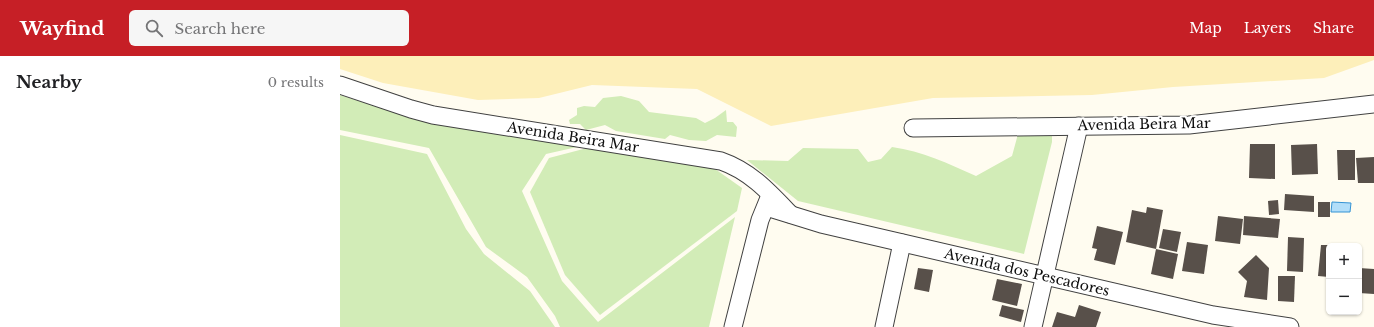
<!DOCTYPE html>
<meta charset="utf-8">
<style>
:root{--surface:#fff;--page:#f6f6f6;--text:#202124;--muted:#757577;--line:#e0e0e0;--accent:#c61f26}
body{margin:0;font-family:"Libre Baskerville",serif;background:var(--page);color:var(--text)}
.controls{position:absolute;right:12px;bottom:12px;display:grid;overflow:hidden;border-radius:6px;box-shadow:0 1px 3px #0004}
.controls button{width:36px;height:36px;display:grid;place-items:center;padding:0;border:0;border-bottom:1px solid var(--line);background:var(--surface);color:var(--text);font:20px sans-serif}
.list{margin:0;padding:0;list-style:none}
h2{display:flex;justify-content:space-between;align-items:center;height:52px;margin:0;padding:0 16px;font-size:17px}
h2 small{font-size:13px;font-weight:400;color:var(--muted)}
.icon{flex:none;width:22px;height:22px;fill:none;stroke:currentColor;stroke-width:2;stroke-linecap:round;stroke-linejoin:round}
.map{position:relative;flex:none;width:1034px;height:271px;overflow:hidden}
header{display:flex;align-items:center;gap:24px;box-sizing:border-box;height:56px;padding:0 20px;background:var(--accent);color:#fff}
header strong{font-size:19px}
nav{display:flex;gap:22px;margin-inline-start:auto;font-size:14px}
.search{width:280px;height:36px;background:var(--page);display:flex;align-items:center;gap:10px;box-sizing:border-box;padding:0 14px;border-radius:6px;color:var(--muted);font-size:15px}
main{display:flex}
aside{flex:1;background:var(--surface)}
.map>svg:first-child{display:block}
.green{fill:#d2ecb7}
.sand{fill:#fdefba}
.water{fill:#b2def9;stroke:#3593d4}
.building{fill:#58504a}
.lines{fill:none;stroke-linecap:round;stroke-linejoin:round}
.minor-casing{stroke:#414141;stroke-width:19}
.minor{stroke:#fff;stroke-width:17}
.labels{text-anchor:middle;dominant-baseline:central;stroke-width:4;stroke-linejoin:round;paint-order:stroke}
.street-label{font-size:14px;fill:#0e0e0e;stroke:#fff}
</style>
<header>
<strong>Wayfind</strong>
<div class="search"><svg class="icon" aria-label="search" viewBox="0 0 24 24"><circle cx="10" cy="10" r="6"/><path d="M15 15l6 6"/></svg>Search here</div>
<nav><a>Map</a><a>Layers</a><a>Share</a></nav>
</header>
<main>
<aside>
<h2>Nearby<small>0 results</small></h2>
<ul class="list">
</ul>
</aside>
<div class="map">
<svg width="1034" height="271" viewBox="0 0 1034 271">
<rect width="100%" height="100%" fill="#fffcf0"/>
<g class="green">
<path d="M 0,39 L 78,64 L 246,89 L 206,98 L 182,135 L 222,225 L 258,266 L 395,161 L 369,271 L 220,271 L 215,260 L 187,221 L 146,191 L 89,92 L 0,74 Z"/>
<path d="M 281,40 L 299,45 L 309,56 L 356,62 L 365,67 L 375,62 L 386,54 L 387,66 L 393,66 L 397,71 L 396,81 L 377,79 L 366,85 L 349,84 L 330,79 L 325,83 L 276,75 L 265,69 L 246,74 L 240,68 L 230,68 L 229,64 L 237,59 L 237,52 L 244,50 L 255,51 L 263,42 Z"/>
<path d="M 712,75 L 712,86 L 684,198 L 458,145 L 407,104 L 448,105 L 463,92 L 518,93 L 528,106 L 541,103 L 552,91 C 582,95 609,108 636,120 L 672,100 L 678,78 Z"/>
<path d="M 0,79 L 87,98 L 126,173 L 144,198 L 190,235 L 215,271 L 0,271 Z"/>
<path d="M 251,91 L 368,108 L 402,132 L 397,155 L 260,259 L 225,219 L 190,136 L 209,102 Z"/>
</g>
<path class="sand" d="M 0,0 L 1034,0 L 1034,4 L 984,22 L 833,31 L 752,39 L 593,42 L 431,70 L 357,33 L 252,29 L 199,42 L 138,44 L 43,27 L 0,13 Z"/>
<path class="water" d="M 992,146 L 1011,147 L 1010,156 L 991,156 Z"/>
<g class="building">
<path d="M 910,88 L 935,88 L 935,123 L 909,122 Z"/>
<path d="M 977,88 L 978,118 L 952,119 L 951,89 Z"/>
<path d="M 997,94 L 1015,94 L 1015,124 L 998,124 Z"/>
<path d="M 1034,101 L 1034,127 L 1018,127 L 1016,102 Z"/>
<path d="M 945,138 L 974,140 L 974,156 L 944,154 Z"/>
<path d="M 938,144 L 939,158 L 929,159 L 928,145 Z"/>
<rect x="978" y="146" width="12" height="15"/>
<path d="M 807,151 L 823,154 L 816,193 L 786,186 L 792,154 L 806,157 Z"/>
<path d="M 878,160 L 903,163 L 900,188 L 875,185 Z"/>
<path d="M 904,160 L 940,163 L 938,182 L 903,179 Z"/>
<path d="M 757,170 L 783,176 L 775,209 L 754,204 L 757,193 L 752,192 Z"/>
<path d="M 823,173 L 841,176 L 837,196 L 819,192 Z"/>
<path d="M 948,181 L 964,182 L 963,216 L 947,215 Z"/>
<path d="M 847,186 L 868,189 L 864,218 L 842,215 Z"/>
<path d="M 981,189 L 989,189 L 989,221 L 978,220 Z"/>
<path d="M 816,193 L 838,198 L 833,223 L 811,218 Z"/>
<path d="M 916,199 L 929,212 L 927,244 L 904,241 L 907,225 L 898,216 Z"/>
<path d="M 578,212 L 593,214 L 589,236 L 574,233 Z"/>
<path d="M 1019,212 L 1034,213 L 1034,238 L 1019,237 Z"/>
<path d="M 938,220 L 955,220 L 954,246 L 938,245 Z"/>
<path d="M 657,223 L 682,228 L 677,250 L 652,244 Z"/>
<path d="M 662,249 L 684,254 L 681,266 L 659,260 Z"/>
<path d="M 739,249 L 761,256 L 756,271 L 712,271 L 717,256 L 735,261 Z"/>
</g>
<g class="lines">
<g class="minor-casing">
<g id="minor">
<path d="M 0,29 L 71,53 L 93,59 L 381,105 C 410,115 429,136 450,158"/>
<path d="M 573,72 L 849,69 L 1034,48"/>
<path d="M 426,151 L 481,168 L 873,259 L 950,271"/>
<path d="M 393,271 L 420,164 L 429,142"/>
<path d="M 544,271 L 562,187"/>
<path d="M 693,271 L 739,70"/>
</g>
</g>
<use href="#minor" class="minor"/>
</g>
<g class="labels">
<g class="street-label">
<text transform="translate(804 68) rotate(-1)">Avenida Beira Mar</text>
<text transform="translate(233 81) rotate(9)">Avenida Beira Mar</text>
<text transform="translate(687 216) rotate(13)">Avenida dos Pescadores</text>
</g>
</g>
</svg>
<div class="controls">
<button>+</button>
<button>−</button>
</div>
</div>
</main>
